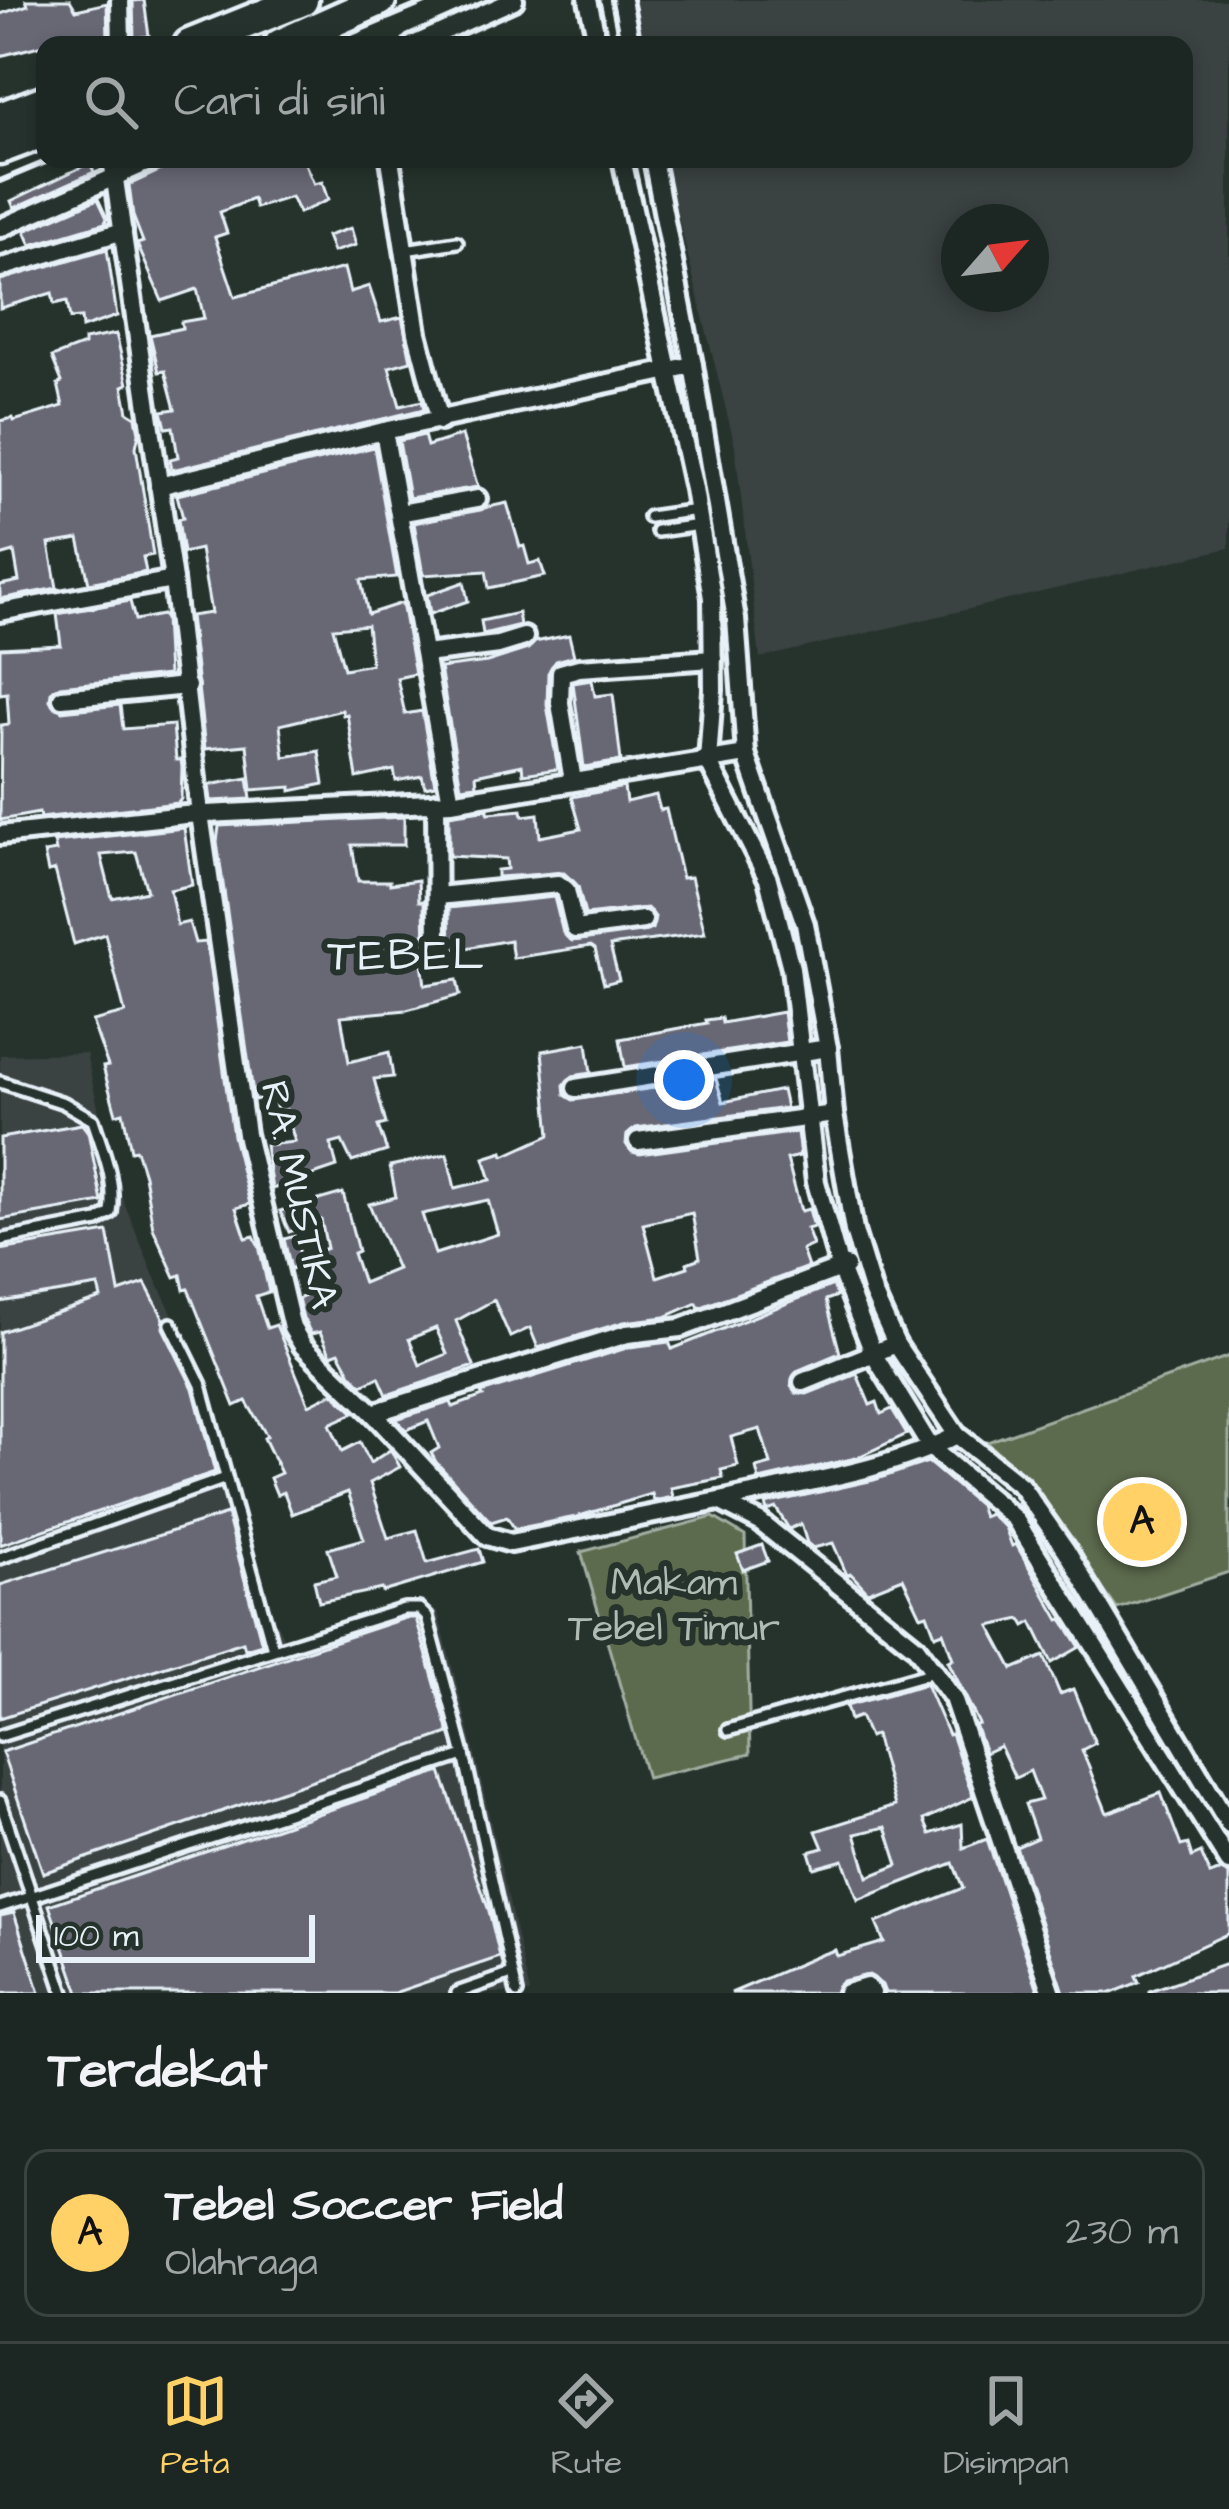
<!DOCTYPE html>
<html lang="id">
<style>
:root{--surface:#1c2622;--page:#252e2a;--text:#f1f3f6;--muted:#a0a5a5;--line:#3a4340;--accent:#ffd166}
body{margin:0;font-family:"Architects Daughter",sans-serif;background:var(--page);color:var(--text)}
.compass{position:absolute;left:941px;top:204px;width:108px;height:108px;border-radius:50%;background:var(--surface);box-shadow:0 6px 18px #0003;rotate:62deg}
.scale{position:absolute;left:36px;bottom:30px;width:279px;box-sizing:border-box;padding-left:12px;border:6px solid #e8f1f8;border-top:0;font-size:33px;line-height:42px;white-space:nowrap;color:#e8f1f8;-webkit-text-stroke:9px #26332d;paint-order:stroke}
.you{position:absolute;left:684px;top:1080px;width:42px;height:42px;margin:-30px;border:9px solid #fff;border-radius:50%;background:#1a73e8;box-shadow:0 0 0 18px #1a73e833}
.badge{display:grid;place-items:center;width:78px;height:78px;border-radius:50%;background:var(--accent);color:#111;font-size:39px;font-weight:700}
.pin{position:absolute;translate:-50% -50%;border:6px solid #fff;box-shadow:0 3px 12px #0006}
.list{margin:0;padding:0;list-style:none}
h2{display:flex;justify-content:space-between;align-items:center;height:156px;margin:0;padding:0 48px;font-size:51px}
h2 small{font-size:39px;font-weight:400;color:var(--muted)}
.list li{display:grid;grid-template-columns:78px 1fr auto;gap:36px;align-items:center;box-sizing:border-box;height:168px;margin:0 24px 24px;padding:0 24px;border:3px solid var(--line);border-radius:24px}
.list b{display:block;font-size:45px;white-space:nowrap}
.list p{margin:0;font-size:39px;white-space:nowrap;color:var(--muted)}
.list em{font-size:39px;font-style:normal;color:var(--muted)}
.icon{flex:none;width:66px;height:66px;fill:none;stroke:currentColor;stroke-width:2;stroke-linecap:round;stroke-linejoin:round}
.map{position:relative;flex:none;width:1229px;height:1993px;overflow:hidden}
.search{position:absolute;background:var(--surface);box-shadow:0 6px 18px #0003;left:36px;right:36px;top:36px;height:132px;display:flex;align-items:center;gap:30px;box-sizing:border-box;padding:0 42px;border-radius:24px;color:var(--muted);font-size:45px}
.sheet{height:348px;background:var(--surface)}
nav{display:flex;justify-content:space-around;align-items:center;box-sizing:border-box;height:168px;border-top:3px solid var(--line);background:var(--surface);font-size:33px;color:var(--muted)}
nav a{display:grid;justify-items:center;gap:6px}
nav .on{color:var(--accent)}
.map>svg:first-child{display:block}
.built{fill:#3a4342;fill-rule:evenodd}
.green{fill:#5c6b4d;stroke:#a2aea2;stroke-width:3}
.building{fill:#686774;stroke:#e8f1f8;stroke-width:3;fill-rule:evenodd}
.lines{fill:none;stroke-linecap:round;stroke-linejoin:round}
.lane-casing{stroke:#e8f1f8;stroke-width:18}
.street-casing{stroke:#e8f1f8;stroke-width:26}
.highway-casing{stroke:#e8f1f8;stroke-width:39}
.lane{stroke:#26332d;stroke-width:9}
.street{stroke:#26332d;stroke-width:16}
.highway{stroke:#26332d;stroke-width:30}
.rail{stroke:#e8f1f8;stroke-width:6}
.labels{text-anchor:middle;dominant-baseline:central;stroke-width:12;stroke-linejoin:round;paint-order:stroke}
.street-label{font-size:39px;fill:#e8f1f8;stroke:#26332d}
.park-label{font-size:39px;fill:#b0bbb4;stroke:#26332d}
.quarter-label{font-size:45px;letter-spacing:3px;fill:#e8f1f8;stroke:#26332d}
</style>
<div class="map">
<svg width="1229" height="1993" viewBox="0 0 1229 1993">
<rect width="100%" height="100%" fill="#26332d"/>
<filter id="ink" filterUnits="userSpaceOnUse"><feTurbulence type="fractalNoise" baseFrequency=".00833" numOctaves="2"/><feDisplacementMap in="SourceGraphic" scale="24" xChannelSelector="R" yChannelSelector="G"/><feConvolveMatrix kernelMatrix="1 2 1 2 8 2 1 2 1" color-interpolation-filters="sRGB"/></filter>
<g filter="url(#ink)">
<g class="built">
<path d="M 631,0 L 1229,0 L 1229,548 L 760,658 L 735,446 L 664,159 L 1184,159 L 1184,45 L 641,45 ZM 1031,222 L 1031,294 L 959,294 L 959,222 Z"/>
<path d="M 86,1053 L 113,1175 L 153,1274 L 213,1397 L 272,1614 L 285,1641 L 420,1599 L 438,1613 L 474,1750 L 530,1993 L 0,1993 L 0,1055 Z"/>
</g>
<g class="green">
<path d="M 1229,1356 L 1229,1572 L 1117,1609 L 1021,1473 L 987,1442 Z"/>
<path d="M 713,1517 L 745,1536 L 750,1754 L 647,1778 L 581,1552 Z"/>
</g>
<g class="building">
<path d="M 26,0 L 70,0 L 76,10 L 107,3 L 108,39 L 86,45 L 43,45 L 0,56 L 0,14 L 28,5 Z"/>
<path d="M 144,0 L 149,36 L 134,38 L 133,1 Z"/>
<path d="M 168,159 L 303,159 L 314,184 L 322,182 L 328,200 L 299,213 L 291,197 L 256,208 L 253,199 L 220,212 L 227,233 L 215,237 L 235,297 L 344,268 L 350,292 L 369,286 L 381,322 L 402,317 L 411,361 L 389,367 L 400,406 L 422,401 L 424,409 L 172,470 L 170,459 L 178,457 L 173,427 L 166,428 L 162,411 L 175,409 L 165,371 L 159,372 L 150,335 L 182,328 L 181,322 L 204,318 L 197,289 L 162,301 L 137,244 L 143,242 L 133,216 L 129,185 L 161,170 Z"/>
<path d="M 90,163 L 94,172 L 14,208 L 11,201 Z"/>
<path d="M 98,199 L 107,218 L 105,223 L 31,245 L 25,231 Z"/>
<path d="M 351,228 L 356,245 L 333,252 L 327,236 Z"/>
<path d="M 107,249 L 117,316 L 82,328 L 81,318 L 70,319 L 67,301 L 54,304 L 52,293 L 0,308 L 0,280 Z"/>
<path d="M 116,334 L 128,384 L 123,386 L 128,412 L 136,417 L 139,433 L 136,447 L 153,555 L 143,557 L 146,572 L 89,583 L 79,539 L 49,544 L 57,588 L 0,599 L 0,585 L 19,581 L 14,552 L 0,556 L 0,421 L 13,418 L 14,421 L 63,406 L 58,384 L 62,382 L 52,357 L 84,345 L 84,340 Z"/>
<path d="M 424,435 L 427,446 L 462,435 L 478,487 L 409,498 L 399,441 Z"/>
<path d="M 374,447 L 397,577 L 361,580 L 368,614 L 402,603 L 415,674 L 397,678 L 405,714 L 422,711 L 435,785 L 425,787 L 422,776 L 396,781 L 394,770 L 357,778 L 347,714 L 343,715 L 342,710 L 280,725 L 284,757 L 319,751 L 324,784 L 291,791 L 291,787 L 252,790 L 247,745 L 205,749 L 190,616 L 211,613 L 200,549 L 183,553 L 178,519 L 183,518 L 177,495 ZM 367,625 L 371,664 L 344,669 L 333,628 Z"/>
<path d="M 507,503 L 520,547 L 524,546 L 529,564 L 540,561 L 545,576 L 489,588 L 486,571 L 423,575 L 414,523 Z"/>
<path d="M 464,582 L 468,601 L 430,614 L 427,595 Z"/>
<path d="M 130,601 L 135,620 L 162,615 L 165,619 L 168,675 L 60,686 L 51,692 L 50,700 L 62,711 L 120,705 L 123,729 L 173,725 L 176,760 L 181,760 L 182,767 L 181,799 L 178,803 L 40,818 L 39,813 L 0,820 L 1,725 L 9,724 L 7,693 L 0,694 L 0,648 L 61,645 L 57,614 Z"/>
<path d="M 518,613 L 520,625 L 483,634 L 481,621 Z"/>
<path d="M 569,635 L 574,656 L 556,661 L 548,673 L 547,705 L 558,769 L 523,774 L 522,765 L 476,775 L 477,785 L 461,787 L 440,668 L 487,662 L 528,649 L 535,642 Z"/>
<path d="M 592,680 L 595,696 L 613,694 L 621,761 L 584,767 L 573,683 Z"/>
<path d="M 248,778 L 251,799 L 211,801 L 209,785 Z"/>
<path d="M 624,787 L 626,802 L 656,795 L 660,810 L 666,809 L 682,878 L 691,877 L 705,933 L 610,946 L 619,980 L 604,984 L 595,949 L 591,946 L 513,958 L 510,940 L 450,951 L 449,908 L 554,897 L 563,933 L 572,941 L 652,929 L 655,917 L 647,908 L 585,915 L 578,886 L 564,873 L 497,877 L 497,870 L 507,869 L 506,859 L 449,856 L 449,815 L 488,809 L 488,813 L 522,810 L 523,816 L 538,814 L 540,837 L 581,829 L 572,797 Z"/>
<path d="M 404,817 L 404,845 L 352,845 L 358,881 L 390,881 L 390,884 L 418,880 L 419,901 L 424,901 L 425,954 L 421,954 L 425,985 L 457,980 L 460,995 L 407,1010 L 341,1016 L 349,1062 L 389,1052 L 393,1077 L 374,1079 L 386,1124 L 378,1126 L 387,1151 L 352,1162 L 342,1141 L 331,1144 L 337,1167 L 272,1189 L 265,1145 L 295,1142 L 286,1110 L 277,1111 L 274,1096 L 254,1100 L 217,842 L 219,826 Z"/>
<path d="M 184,828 L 192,885 L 170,890 L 177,925 L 189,922 L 195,943 L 206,942 L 233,1136 L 250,1204 L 236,1208 L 246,1238 L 254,1236 L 259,1246 L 269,1292 L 256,1296 L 267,1328 L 276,1325 L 309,1405 L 333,1393 L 354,1413 L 330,1424 L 342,1451 L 360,1442 L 370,1463 L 390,1450 L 392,1452 L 400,1467 L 370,1483 L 388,1538 L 417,1530 L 427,1563 L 479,1549 L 483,1562 L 383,1592 L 382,1589 L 319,1602 L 314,1581 L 337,1576 L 328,1549 L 364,1539 L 348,1492 L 292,1514 L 284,1492 L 277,1495 L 270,1478 L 281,1473 L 264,1438 L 267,1436 L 246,1401 L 235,1406 L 188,1289 L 184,1290 L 181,1275 L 175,1277 L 153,1228 L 144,1175 L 136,1150 L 131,1151 L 123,1112 L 116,1114 L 103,1067 L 108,1066 L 92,1021 L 125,1013 L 105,934 L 74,944 L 55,870 L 48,872 L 44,853 L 56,851 L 54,842 ZM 136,852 L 147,891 L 112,898 L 101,855 Z"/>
<path d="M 783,1012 L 787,1042 L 625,1067 L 620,1039 L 707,1023 L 706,1020 L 721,1018 L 722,1023 Z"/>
<path d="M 587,1043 L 591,1073 L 573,1076 L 564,1085 L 565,1095 L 573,1100 L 716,1079 L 723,1102 L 782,1090 L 786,1108 L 636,1128 L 627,1135 L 626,1144 L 632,1152 L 640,1154 L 797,1132 L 800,1156 L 787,1159 L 801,1211 L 809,1209 L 814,1227 L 807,1229 L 813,1245 L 802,1250 L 808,1267 L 699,1308 L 697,1303 L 665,1317 L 624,1322 L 538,1348 L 530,1328 L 510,1337 L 494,1300 L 456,1321 L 474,1366 L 387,1395 L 379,1377 L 362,1385 L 351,1374 L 339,1352 L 331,1355 L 320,1332 L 311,1334 L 303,1318 L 298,1299 L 324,1288 L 312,1254 L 327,1248 L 321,1220 L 289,1232 L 280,1211 L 343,1193 L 358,1251 L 353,1253 L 363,1283 L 397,1269 L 369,1204 L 396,1197 L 390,1166 L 447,1154 L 455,1188 L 491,1180 L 484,1158 L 503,1152 L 504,1156 L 550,1135 L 542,1051 ZM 488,1200 L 498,1234 L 435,1254 L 422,1214 ZM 692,1213 L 700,1258 L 687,1263 L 688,1267 L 657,1277 L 643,1224 ZM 436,1328 L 447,1354 L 420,1365 L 409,1339 Z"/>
<path d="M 82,1124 L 88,1132 L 102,1202 L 0,1220 L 0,1138 Z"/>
<path d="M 108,1232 L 119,1292 L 145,1283 L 164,1319 L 163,1328 L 193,1388 L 215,1472 L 0,1545 L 0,1332 L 101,1298 L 98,1286 L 0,1302 L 0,1250 Z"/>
<path d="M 295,1236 L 303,1265 L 291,1269 L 284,1239 Z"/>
<path d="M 833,1285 L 837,1296 L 826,1300 L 840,1353 L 797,1371 L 791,1386 L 796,1393 L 807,1394 L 857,1374 L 870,1405 L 877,1402 L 881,1414 L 892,1409 L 907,1434 L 856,1458 L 759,1480 L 756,1468 L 771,1464 L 760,1429 L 731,1437 L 738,1466 L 721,1470 L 723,1478 L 671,1488 L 673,1497 L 654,1501 L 652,1494 L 576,1517 L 515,1529 L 507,1517 L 491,1522 L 436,1462 L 431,1453 L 439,1448 L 428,1421 L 406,1430 L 396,1419 L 451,1402 L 453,1407 L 483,1396 L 481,1393 L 630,1347 L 669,1342 L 672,1349 Z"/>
<path d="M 928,1462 L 979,1505 L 983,1517 L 990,1514 L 1005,1527 L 1012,1546 L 1016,1544 L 1059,1620 L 1062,1619 L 1080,1647 L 1052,1663 L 1032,1622 L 1025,1626 L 1021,1619 L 990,1626 L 1013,1669 L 1044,1656 L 1060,1694 L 1073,1689 L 1095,1743 L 1082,1750 L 1107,1813 L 1161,1793 L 1181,1846 L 1188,1844 L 1192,1857 L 1201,1853 L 1210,1875 L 1221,1871 L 1229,1875 L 1229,1933 L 1136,1976 L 1139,1982 L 1112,1993 L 1064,1993 L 1016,1847 L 1037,1838 L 1025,1804 L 1041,1800 L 1030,1771 L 1015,1778 L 1000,1746 L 985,1753 L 975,1725 L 979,1724 L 948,1661 L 953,1659 L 943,1632 L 935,1635 L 927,1614 L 921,1616 L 903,1578 L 868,1592 L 851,1574 L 847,1575 L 833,1543 L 813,1548 L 807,1543 L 801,1524 L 789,1529 L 776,1508 L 767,1511 L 765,1504 L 874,1480 Z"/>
<path d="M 227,1514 L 262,1644 L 245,1649 L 243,1642 L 0,1718 L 0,1585 Z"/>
<path d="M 762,1545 L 768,1561 L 743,1570 L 737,1554 Z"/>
<path d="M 405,1618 L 416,1618 L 449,1733 L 43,1873 L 2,1752 Z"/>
<path d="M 926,1684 L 948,1735 L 951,1734 L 973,1797 L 924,1820 L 930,1834 L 962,1824 L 963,1848 L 987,1839 L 1039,1993 L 885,1993 L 882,1985 L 869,1975 L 842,1981 L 835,1993 L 731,1993 L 820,1955 L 835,1950 L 837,1956 L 884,1942 L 876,1923 L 963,1888 L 953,1863 L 858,1900 L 843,1860 L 814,1868 L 809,1852 L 823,1848 L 816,1831 L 895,1806 L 875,1735 L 869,1737 L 860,1716 L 850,1720 L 846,1706 ZM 886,1827 L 898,1865 L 868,1877 L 855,1834 Z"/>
<path d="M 441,1772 L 489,1911 L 500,1957 L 394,1993 L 79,1993 L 49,1905 Z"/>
<path d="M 14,1913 L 40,1993 L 0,1993 L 0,1916 Z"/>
<path d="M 1229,1963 L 1229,1993 L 1149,1993 L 1149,1991 Z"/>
</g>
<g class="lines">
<g class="lane-casing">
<g id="lane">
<path d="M 405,250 L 457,242"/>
<path d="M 649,517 L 697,510"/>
<path d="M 657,531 L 700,525"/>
<path d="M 0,1082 L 64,1103 L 93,1120 C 103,1151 116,1180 111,1213 L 98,1221 L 0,1240"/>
<path d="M 171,1324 L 201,1385 L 273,1649"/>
<path d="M 0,1558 L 226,1478"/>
<path d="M 728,1730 L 937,1671"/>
<path d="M 0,1736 L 404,1609 L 419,1609 L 427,1617 L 464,1755 L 517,1993"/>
<path d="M 0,1801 L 64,1993"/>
<path d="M 0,1907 L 464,1755"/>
<path d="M 457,1993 L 512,1974"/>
</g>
</g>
<g class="street-casing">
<g id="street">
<path d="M 120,0 L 121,45"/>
<path d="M 588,0 L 598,45"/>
<path d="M 622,0 L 631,45"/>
<path d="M 413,45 L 514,0"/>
<path d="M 112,159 L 173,580 L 200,814 L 246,1134 L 292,1328 L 303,1346 L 373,1413 L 487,1536 L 511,1543 L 719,1501 L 760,1522 L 916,1647 L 953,1698 L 1052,1993"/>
<path d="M 390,159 L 417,333 L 440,421"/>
<path d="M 622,159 L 694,489 L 712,598 L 713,690 L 708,761 L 768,879 L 791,968 L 816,1182 L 840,1268 L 874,1355 L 931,1448 L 1015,1519 L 1229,1862"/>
<path d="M 653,159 L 693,365 L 736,619 L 746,754 L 805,924 L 828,1048 L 834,1114 L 854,1231 L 873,1293 L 896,1344 L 957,1435 L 1021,1486 L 1066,1550 L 1229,1824"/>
<path d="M 0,228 L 155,159"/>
<path d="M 0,268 L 123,231"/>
<path d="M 384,431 L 451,802"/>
<path d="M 159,486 L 384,431 L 693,365"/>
<path d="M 399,513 L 477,499"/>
<path d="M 0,612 L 173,580"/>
<path d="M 425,654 L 498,645 L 524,637"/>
<path d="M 62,698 L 187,686"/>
<path d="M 573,781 L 560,703 L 561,673 L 579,668 L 713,659"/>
<path d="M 436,802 L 437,950"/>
<path d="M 0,835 L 185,815 L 451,802 L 746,754"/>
<path d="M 438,896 L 558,884 L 566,890 L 575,929 L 643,920"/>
<path d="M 576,1088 L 828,1048"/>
<path d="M 638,1141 L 834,1114"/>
<path d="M 803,1382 L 896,1344"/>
<path d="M 373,1413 L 627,1334 L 681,1328 L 846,1266"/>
<path d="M 720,1501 C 797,1483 886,1472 957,1435"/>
<path d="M 847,1993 L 867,1987 L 872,1993"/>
</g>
</g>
<g class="highway-casing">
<g id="highway">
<path d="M 190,45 L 302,0"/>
<path d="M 280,45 L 380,0"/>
<path d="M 0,118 L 45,101"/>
<path d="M 0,148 L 45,131"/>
</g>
</g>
<use href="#lane" class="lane"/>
<use href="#street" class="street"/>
<use href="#highway" class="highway"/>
<g class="rail">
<path d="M 323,45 L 430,0"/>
<path d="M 0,181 L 53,159"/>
</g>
</g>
</g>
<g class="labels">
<g class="street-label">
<text transform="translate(298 1195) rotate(77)">RA. MUSTIKA</text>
</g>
<g class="park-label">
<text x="674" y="1584">Makam<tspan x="674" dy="45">Tebel Timur</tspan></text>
</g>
<g class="quarter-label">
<text x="407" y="956">TEBEL</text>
</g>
</g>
</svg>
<svg class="compass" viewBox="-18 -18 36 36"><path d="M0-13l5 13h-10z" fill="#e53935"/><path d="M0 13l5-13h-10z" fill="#a0a5a5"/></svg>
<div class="scale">100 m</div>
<div class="you"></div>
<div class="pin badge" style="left:1142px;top:1522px">A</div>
<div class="search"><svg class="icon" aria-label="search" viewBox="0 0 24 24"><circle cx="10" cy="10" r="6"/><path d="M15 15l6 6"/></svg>Cari di sini</div>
</div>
<section class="sheet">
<h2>Terdekat<small></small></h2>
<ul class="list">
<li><span class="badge">A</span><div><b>Tebel Soccer Field</b><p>Olahraga</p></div><em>230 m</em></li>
</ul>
</section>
<nav>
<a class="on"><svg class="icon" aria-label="map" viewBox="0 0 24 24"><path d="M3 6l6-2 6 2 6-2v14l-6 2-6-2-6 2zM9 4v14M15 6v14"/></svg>Peta</a>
<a><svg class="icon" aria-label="directions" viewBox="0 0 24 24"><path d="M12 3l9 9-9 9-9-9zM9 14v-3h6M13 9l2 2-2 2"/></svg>Rute</a>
<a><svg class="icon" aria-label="saved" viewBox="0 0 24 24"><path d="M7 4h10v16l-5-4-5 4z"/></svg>Disimpan</a>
</nav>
